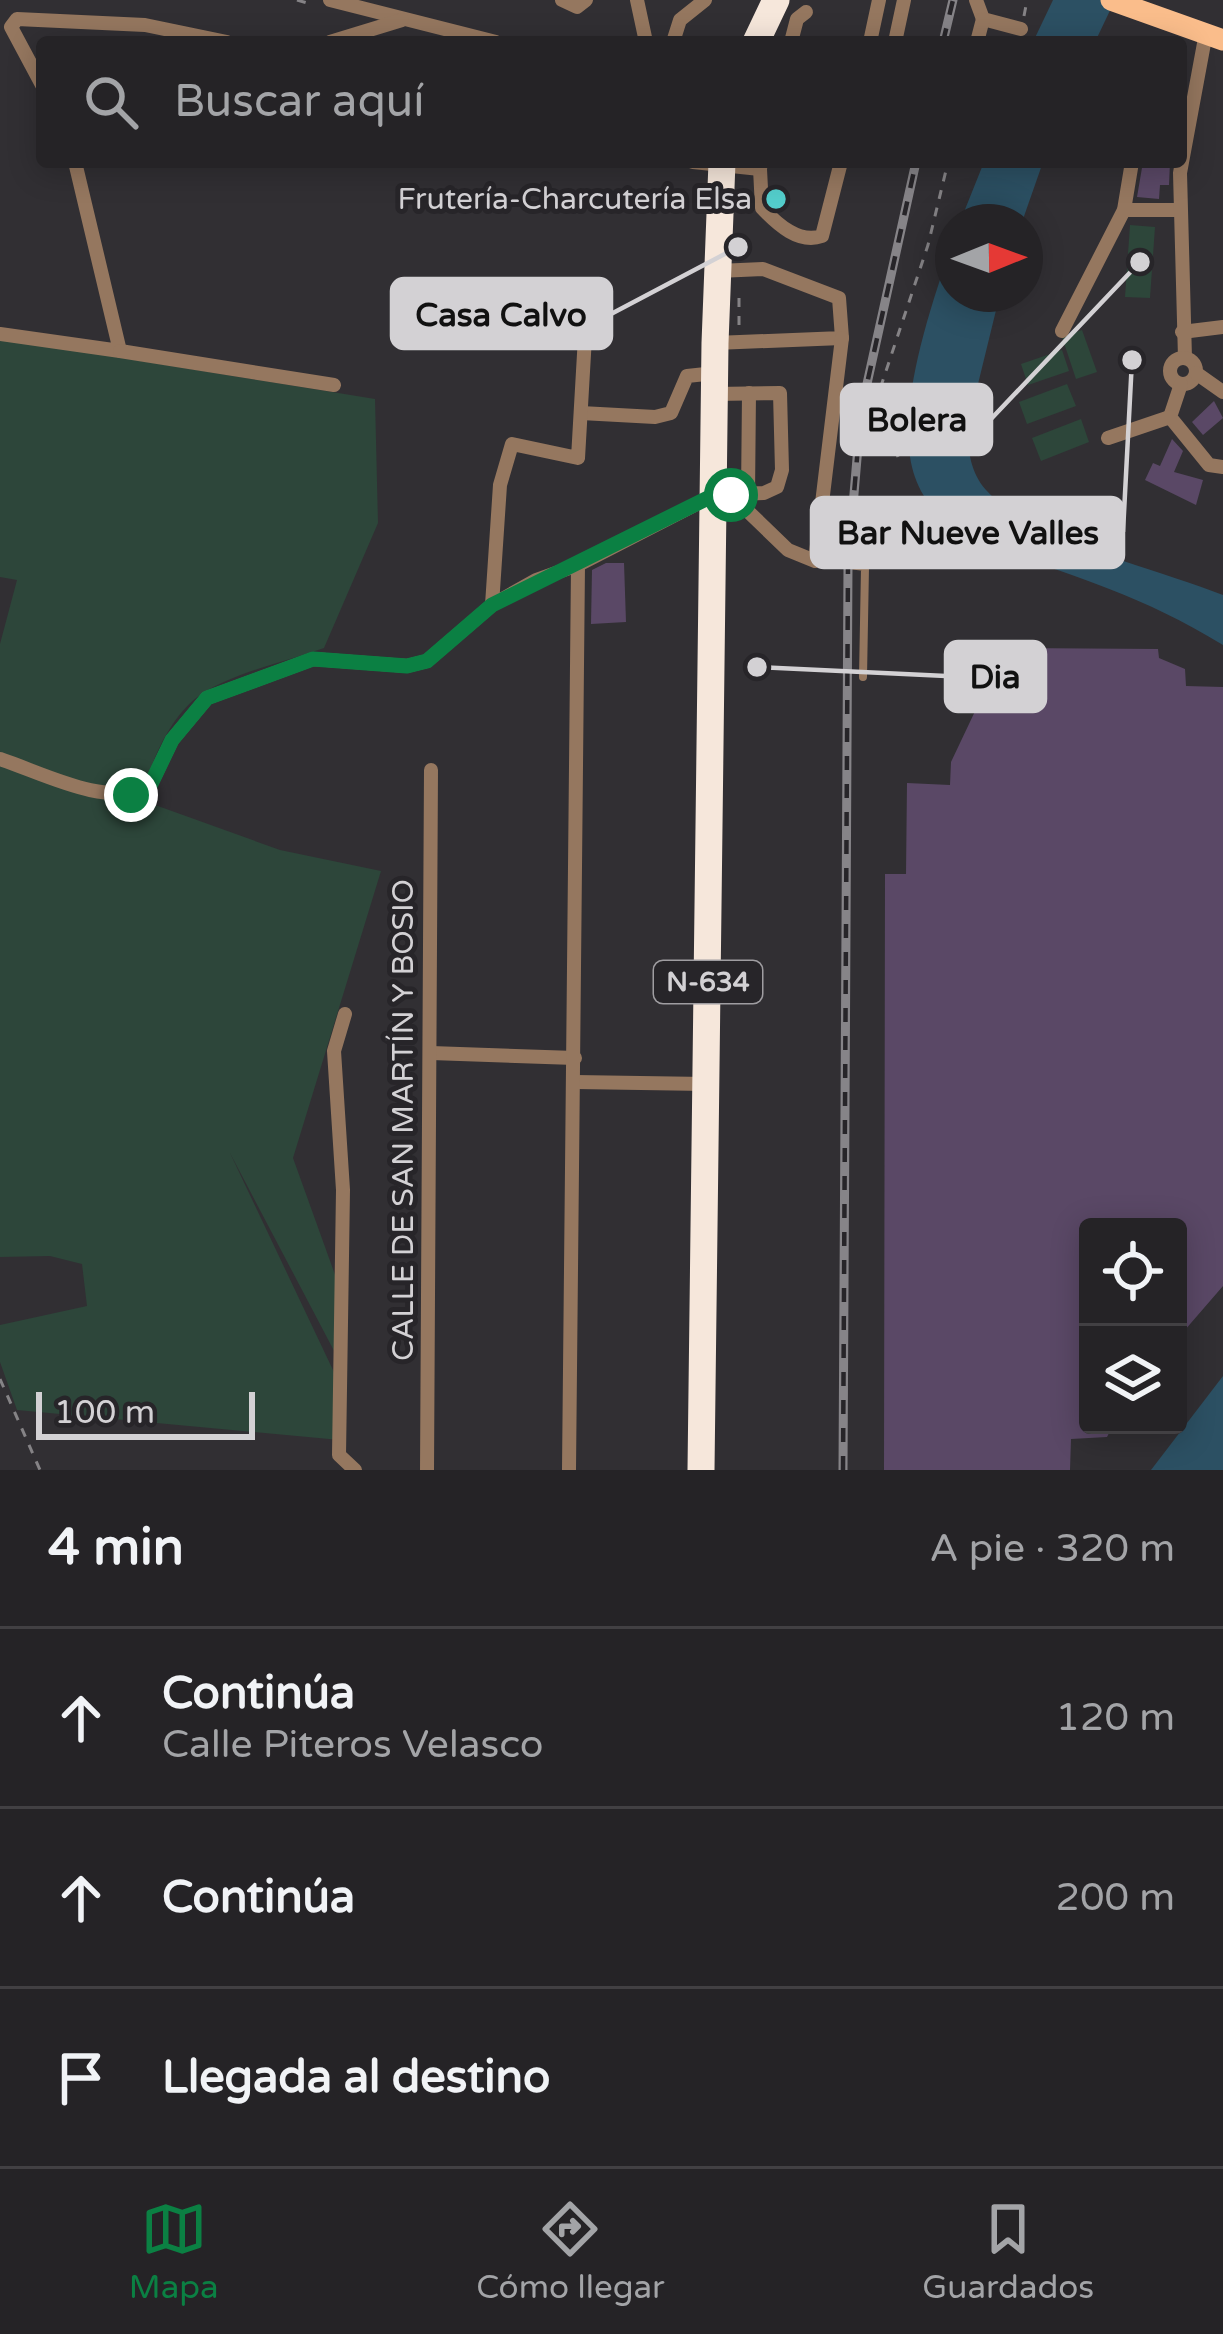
<!DOCTYPE html>
<html lang="es">
<meta charset="utf-8">
<style>
:root{--surface:#252326;--page:#2d2b2e;--text:#f1f3f6;--muted:#a3a4a7;--line:#424043;--accent:#0b8043}
body{margin:0;font-family:"Varela Round",sans-serif;background:var(--page);color:var(--text)}
.controls{position:absolute;right:36px;bottom:36px;display:grid;overflow:hidden;border-radius:12px;box-shadow:0 6px 30px #0003}
.controls button{width:108px;height:108px;display:grid;place-items:center;padding:0;border:0;border-bottom:3px solid var(--line);background:var(--surface);color:var(--text);font:60px sans-serif}
.compass{position:absolute;left:935px;top:204px;width:108px;height:108px;border-radius:50%;background:var(--surface);box-shadow:0 6px 30px #0003;rotate:89deg}
.scale{position:absolute;left:36px;bottom:30px;width:219px;box-sizing:border-box;padding-left:12px;border:6px solid #d3d1d4;border-top:0;font-size:33px;line-height:42px;white-space:nowrap;color:#d3d1d4;-webkit-text-stroke:9px #272529;paint-order:stroke}
.stop{position:absolute;width:36px;height:36px;margin:-27px;border:9px solid #0b8043;border-radius:50%;background:#fff}
.stop.end{background:#0b8043;border-color:#fff;box-shadow:0 3px 12px #0008}
.list{margin:0;padding:0;list-style:none}
h2{display:flex;justify-content:space-between;align-items:center;height:156px;margin:0;padding:0 48px;font-size:51px}
h2 small{font-size:39px;font-weight:400;color:var(--muted)}
.list li{display:grid;grid-template-columns:78px 1fr auto;gap:36px;align-items:center;box-sizing:border-box;height:180px;padding:0 48px;border-top:3px solid var(--line)}
.list b{display:block;font-size:45px;white-space:nowrap}
.list p{margin:0;font-size:39px;white-space:nowrap;color:var(--muted)}
.list em{font-size:39px;font-style:normal;color:var(--muted)}
.icon{flex:none;width:66px;height:66px;fill:none;stroke:currentColor;stroke-width:2;stroke-linecap:round;stroke-linejoin:round}
.map{position:relative;flex:none;width:1223px;height:1470px;overflow:hidden}
.search{position:absolute;background:var(--surface);box-shadow:0 6px 30px #0003;left:36px;right:36px;top:36px;height:132px;display:flex;align-items:center;gap:30px;box-sizing:border-box;padding:0 42px;border-radius:12px;color:var(--muted);font-size:45px}
.sheet{height:696px;background:var(--surface)}
nav{display:flex;justify-content:space-around;align-items:center;box-sizing:border-box;height:168px;border-top:3px solid var(--line);background:var(--surface);font-size:33px;color:var(--muted)}
nav a{display:grid;justify-items:center;gap:6px}
nav .on{color:var(--accent)}
.map>svg:first-child{display:block}
.green{fill:#2d463a}
.water{fill:#2c5063}
.building{fill:#5a4866}
.lines{fill:none;stroke-linecap:round;stroke-linejoin:round}
.path{stroke:#858386;stroke-width:3;stroke-dasharray:9 9;stroke-linecap:butt}
.lane{stroke:#95775f;stroke-width:8}
.street{stroke:#95775f;stroke-width:14}
.primary{stroke:#fabd8b;stroke-width:21}
.highway{stroke:#f6e7db;stroke-width:27}
.rail-casing{stroke:#868488;stroke-width:9}
.rail{stroke:#272529;stroke-width:4.5;stroke-dasharray:14;stroke-linecap:butt}
.route{stroke:#0b8043;stroke-width:15}
.poi-dot{fill:#53cdcb;stroke:#272529;stroke-width:4.5}
.labels{text-anchor:middle;dominant-baseline:central;stroke-width:10;stroke-linejoin:round;paint-order:stroke}
.shield{fill:#272529;stroke:#9f9da1;stroke-width:3}
.shield-label{font-size:27px;font-weight:bold;fill:#d3d1d4}
.poi-label{font-size:30px;fill:#d3d1d4;stroke:#272529;text-anchor:end}
.street-label{font-size:30px;fill:#d3d1d4;stroke:#272529}
.leader{fill:none;stroke:#d3d1d4;stroke-width:4.5}
.callout-dot{fill:#d3d1d4;stroke:#272529;stroke-width:4.5}
.callout{fill:#d3d1d4;stroke:#d3d1d4;stroke-width:4.5}
.callout-label{font-size:33px;text-anchor:middle;font-weight:bold;fill:#111}
</style>
<div class="map">
<svg width="1223" height="1470" viewBox="0 0 1223 1470">
<rect width="100%" height="100%" fill="#312f33"/>
<g class="green">
<path d="M 1130,225 L 1155,227 L 1150,298 L 1125,297 Z"/>
<path d="M 1082,330 L 1097,372 L 1076,379 L 1062,337 Z"/>
<path d="M 0,338 L 375,399 L 378,523 L 324,648 C 285,662 235,672 200,695 C 171,715 146,767 144,801 L 280,850 L 381,871 L 293,1158 L 338,1283 L 342,1366 L 230,1153 L 342,1389 L 340,1440 L 17,1410 L 0,1362 L 0,1325 L 87,1306 L 82,1264 L 50,1256 L 0,1257 L 0,644 L 17,580 L 0,577 Z"/>
<path d="M 1062,350 L 1069,371 L 1028,385 L 1021,364 Z"/>
<path d="M 1067,384 L 1076,406 L 1027,424 L 1019,402 Z"/>
<path d="M 1081,419 L 1089,442 L 1041,461 L 1032,438 Z"/>
</g>
<g class="water">
<path d="M 1053,0 L 1115,0 L 1095,42 L 1033,42 Z"/>
<path d="M 984,162 L 1043,162 L 1022,222 L 960,222 Z"/>
<path d="M 953,242 L 953,294 L 1000,294 L 967,429 C 968,452 971,473 986,490 C 1033,542 1157,568 1223,595 L 1223,645 C 995,503 823,604 953,242 Z"/>
<path d="M 1223,1376 L 1223,1470 L 1151,1470 Z"/>
</g>
<g class="building">
<path d="M 1143,162 L 1170,162 L 1169,185 L 1160,185 L 1159,199 L 1137,197 Z"/>
<path d="M 1214,401 L 1223,418 L 1203,435 L 1192,422 Z"/>
<path d="M 1172,439 L 1183,451 L 1174,472 L 1203,480 L 1196,505 L 1145,480 L 1153,463 L 1160,466 Z"/>
<path d="M 606,563 L 624,563 L 626,622 L 591,624 L 592,570 Z"/>
<path d="M 1005,648 L 1158,649 L 1159,658 L 1185,669 L 1186,686 L 1223,687 L 1223,1286 L 1178,1338 L 1178,1227 L 1088,1227 L 1088,1425 L 1113,1425 L 1107,1437 L 1071,1439 L 1070,1470 L 884,1470 L 885,874 L 906,874 L 907,783 L 950,785 L 951,762 Z"/>
</g>
<g class="lines">
<g class="path">
<path d="M 297,0 L 314,5"/>
<path d="M 1024,16 L 1027,0"/>
<path d="M 739,325 L 739,293"/>
<path d="M 898,457 L 881,411 L 882,383 L 928,245 L 948,162"/>
<path d="M 0,1379 L 40,1470"/>
</g>
<path class="lane" d="M 816,561 L 865,567 L 863,677"/>
<g class="street">
<path d="M 330,0 L 496,42"/>
<path d="M 562,0 L 577,7 L 586,0"/>
<path d="M 637,0 L 646,42"/>
<path d="M 976,0 L 983,19 L 1021,29"/>
<path d="M 330,42 L 402,20"/>
<path d="M 673,42 L 680,20 L 705,0"/>
<path d="M 791,42 L 797,19 L 806,12"/>
<path d="M 870,42 L 879,0"/>
<path d="M 895,42 L 904,0"/>
<path d="M 977,42 L 983,19"/>
<path d="M 42,85 L 11,27 L 17,19 L 145,25 L 227,42"/>
<path d="M 693,162 L 760,169 L 761,162"/>
<path d="M 760,169 L 762,208 C 778,225 799,244 822,236 L 841,162"/>
<path d="M 1124,210 L 1180,210"/>
<path d="M 1062,331 L 1124,210 L 1132,162"/>
<path d="M 1182,332 L 1223,327"/>
<path d="M 0,334 L 120,351 L 75,162"/>
<path d="M 715,343 L 842,338 L 839,298 L 763,269 L 718,271"/>
<path d="M 120,351 L 334,385"/>
<path d="M 1185,358 L 1180,173 L 1205,38"/>
<circle cx="1183" cy="371" r="13"/>
<path d="M 1196,373 L 1223,392"/>
<path d="M 1181,384 L 1170,417 L 1209,465 L 1223,467"/>
<path d="M 581,413 L 655,417 L 671,413 L 687,376 L 715,373"/>
<path d="M 1108,438 L 1170,417"/>
<path d="M 731,495 L 788,550 L 815,561 L 842,338"/>
<path d="M 748,495 L 749,393"/>
<path d="M 492,605 L 500,485 L 512,444 L 578,458 L 587,302"/>
<path d="M 0,759 C 45,774 103,806 149,788 L 172,740 L 207,698 L 313,659 L 407,666 L 427,661 L 492,605 L 536,580 L 578,565 L 714,495 L 764,493 L 777,487 L 782,470 L 780,393 L 714,394"/>
<path d="M 345,1014 L 334,1051 L 343,1190 L 339,1455 L 355,1470"/>
<path d="M 431,1053 L 575,1058"/>
<path d="M 575,1082 L 706,1084"/>
<path d="M 427,1470 L 431,770"/>
<path d="M 569,1470 L 578,565"/>
</g>
<path class="primary" d="M 1111,0 L 1223,40"/>
<g class="highway">
<path d="M 756,42 L 776,0"/>
<path d="M 701,1470 L 715,343 L 722,162"/>
</g>
<g class="rail-casing">
<g id="rail">
<path d="M 943,42 L 953,0"/>
<path d="M 843,1470 L 848,565 L 861,411 L 916,162"/>
</g>
</g>
<use href="#rail" class="rail"/>
</g>
<g class="lines">
<path class="route" d="M 131,795 L 149,788 L 172,740 L 207,698 L 313,659 L 407,666 L 427,661 L 492,605 L 714,495 L 731,495"/>
</g>
<circle class="poi-dot" cx="776" cy="199" r="12"/>
<g class="labels">
<rect class="shield" x="654" y="961" width="108" height="42" rx="9"/>
<g class="shield-label">
<text x="708" y="982">N-634</text>
</g>
<g class="poi-label">
<text x="752" y="199">Frutería-Charcutería Elsa</text>
</g>
<g class="street-label">
<text transform="translate(403 1120) rotate(-90)">CALLE DE SAN MARTÍN Y BOSIO</text>
</g>
</g>
<path class="leader" d="M738 247L611 314M1140 262L991 419M1132 360L1123 532M757 667L946 676"/>
<g class="callout-dot">
<circle cx="738" cy="247" r="12"/>
<circle cx="1140" cy="262" r="12"/>
<circle cx="1132" cy="360" r="12"/>
<circle cx="757" cy="667" r="12"/>
</g>
<g class="callout">
<rect x="392" y="279" width="219" height="69" rx="12"/>
<rect x="842" y="385" width="149" height="69" rx="12"/>
<rect x="812" y="498" width="311" height="69" rx="12"/>
<rect x="946" y="642" width="99" height="69" rx="12"/>
</g>
<g class="callout-label">
<text x="501" y="326">Casa Calvo</text>
<text x="917" y="431">Bolera</text>
<text x="968" y="544">Bar Nueve Valles</text>
<text x="995" y="688">Dia</text>
</g>
</svg>
<div class="controls">
<button><svg class="icon" aria-label="locate" viewBox="0 0 24 24"><circle cx="12" cy="12" r="6"/><path d="M12 2v4M12 18v4M2 12h4M18 12h4"/></svg></button>
<button><svg class="icon" aria-label="layers" viewBox="0 0 24 24"><path d="M12 4l9 5-9 5-9-5zM3 14l9 5 9-5"/></svg></button>
</div>
<svg class="compass" viewBox="-18 -18 36 36"><path d="M0-13l5 13h-10z" fill="#e53935"/><path d="M0 13l5-13h-10z" fill="#a3a4a7"/></svg>
<div class="scale">100 m</div>
<div class="stop" style="left:731px;top:495px"></div>
<div class="stop end" style="left:131px;top:795px"></div>
<div class="search"><svg class="icon" aria-label="search" viewBox="0 0 24 24"><circle cx="10" cy="10" r="6"/><path d="M15 15l6 6"/></svg>Buscar aquí</div>
</div>
<section class="sheet">
<h2>4 min<small>A pie · 320 m</small></h2>
<ul class="list">
<li><svg class="icon" aria-label="ahead" viewBox="0 0 24 24"><path d="M12 20V5M6 11l6-6 6 6"/></svg><div><b>Continúa</b><p>Calle Piteros Velasco</p></div><em>120 m</em></li>
<li><svg class="icon" aria-label="ahead" viewBox="0 0 24 24"><path d="M12 20V5M6 11l6-6 6 6"/></svg><div><b>Continúa</b></div><em>200 m</em></li>
<li><svg class="icon" aria-label="arrive" viewBox="0 0 24 24"><path d="M6 21V4h12l-3 4 3 4H6"/></svg><div><b>Llegada al destino</b></div></li>
</ul>
</section>
<nav>
<a class="on"><svg class="icon" aria-label="map" viewBox="0 0 24 24"><path d="M3 6l6-2 6 2 6-2v14l-6 2-6-2-6 2zM9 4v14M15 6v14"/></svg>Mapa</a>
<a><svg class="icon" aria-label="directions" viewBox="0 0 24 24"><path d="M12 3l9 9-9 9-9-9zM9 14v-3h6M13 9l2 2-2 2"/></svg>Cómo llegar</a>
<a><svg class="icon" aria-label="saved" viewBox="0 0 24 24"><path d="M7 4h10v16l-5-4-5 4z"/></svg>Guardados</a>
</nav>
